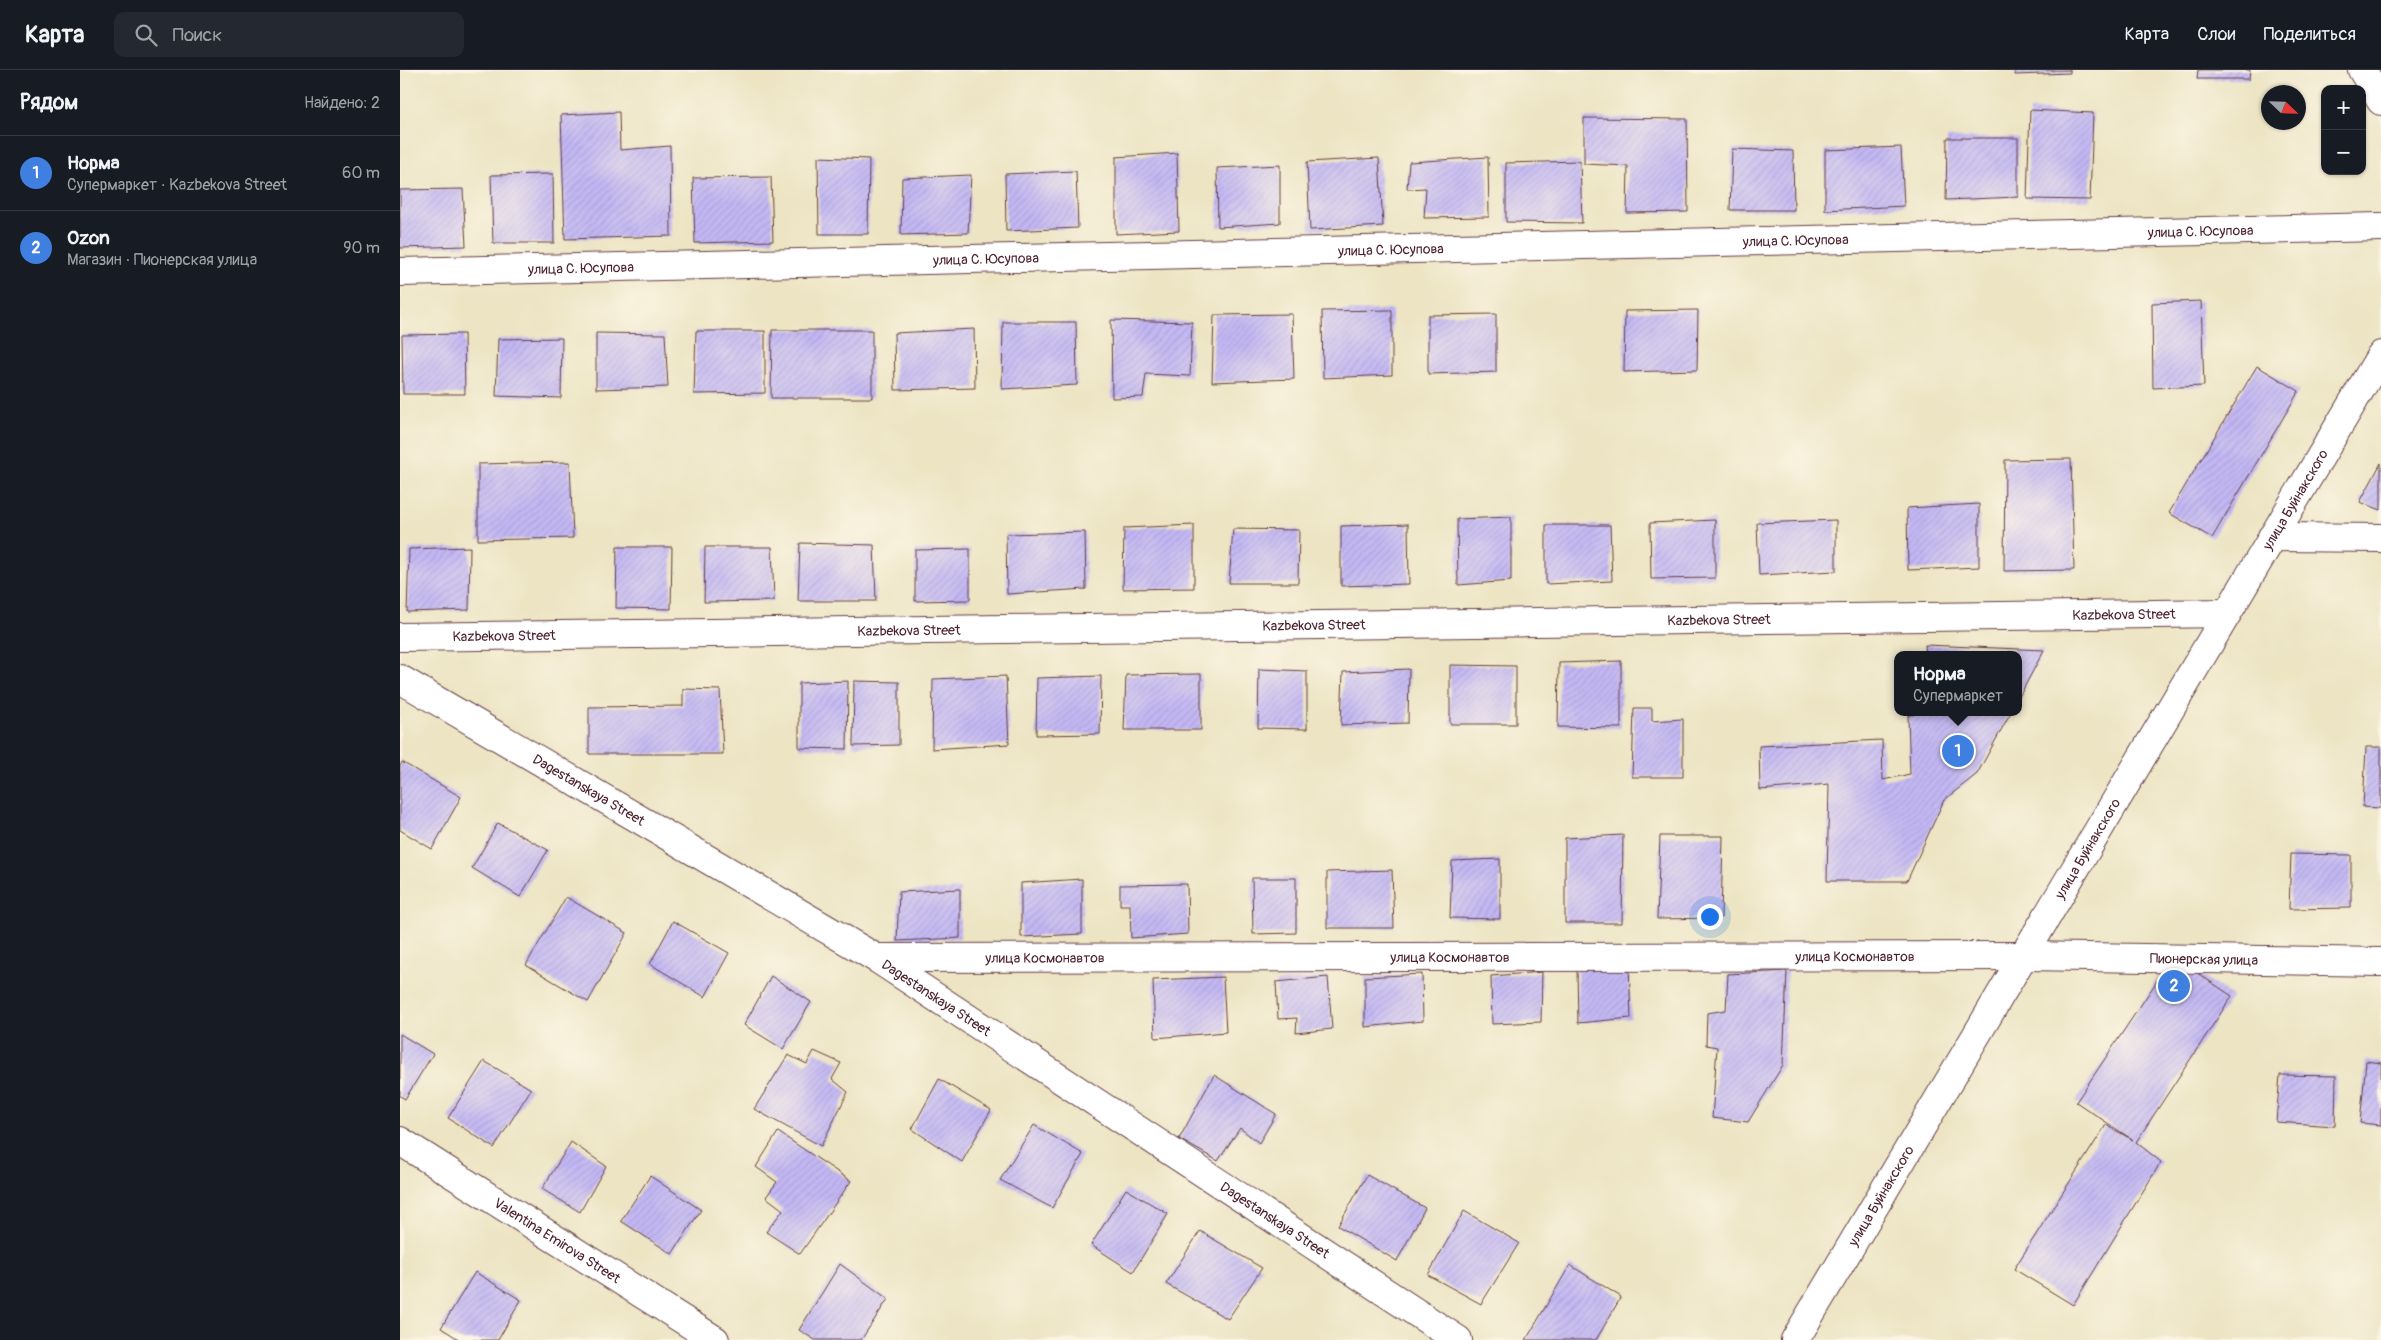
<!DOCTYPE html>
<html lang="ru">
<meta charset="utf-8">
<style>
:root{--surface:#171b24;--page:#242831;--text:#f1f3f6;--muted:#9ea1a6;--line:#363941;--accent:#0f766e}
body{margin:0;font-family:Pangolin,sans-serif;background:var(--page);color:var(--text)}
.controls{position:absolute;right:15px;top:15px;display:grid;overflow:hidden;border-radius:10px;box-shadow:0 1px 4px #0004}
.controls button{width:45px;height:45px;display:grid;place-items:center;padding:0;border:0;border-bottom:1px solid var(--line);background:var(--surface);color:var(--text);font:25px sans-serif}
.compass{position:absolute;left:1861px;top:15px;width:45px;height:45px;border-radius:50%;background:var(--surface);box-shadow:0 1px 4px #0004;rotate:113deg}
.you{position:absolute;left:1309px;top:846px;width:18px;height:18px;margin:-12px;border:4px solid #fff;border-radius:50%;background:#1a73e8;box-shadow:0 0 0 8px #1a73e833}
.badge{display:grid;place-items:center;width:32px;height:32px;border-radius:50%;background:var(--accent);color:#fff;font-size:16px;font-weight:700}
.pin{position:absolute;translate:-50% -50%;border:2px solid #fff;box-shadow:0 1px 5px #0006}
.popup{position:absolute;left:1494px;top:581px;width:128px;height:65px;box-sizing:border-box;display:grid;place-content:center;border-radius:10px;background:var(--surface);filter:drop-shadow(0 1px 4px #0005);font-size:16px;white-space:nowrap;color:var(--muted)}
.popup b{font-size:19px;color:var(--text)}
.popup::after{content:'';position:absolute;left:50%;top:100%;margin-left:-10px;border:10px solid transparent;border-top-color:var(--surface)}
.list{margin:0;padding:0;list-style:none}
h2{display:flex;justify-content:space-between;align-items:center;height:65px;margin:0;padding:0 20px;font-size:21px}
h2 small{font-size:16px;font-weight:400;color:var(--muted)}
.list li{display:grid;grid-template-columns:32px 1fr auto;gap:15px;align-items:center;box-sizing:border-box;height:75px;padding:0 20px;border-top:1px solid var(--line)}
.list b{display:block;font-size:19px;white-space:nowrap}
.list p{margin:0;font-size:16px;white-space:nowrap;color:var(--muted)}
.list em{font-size:16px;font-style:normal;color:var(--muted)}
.icon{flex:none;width:28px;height:28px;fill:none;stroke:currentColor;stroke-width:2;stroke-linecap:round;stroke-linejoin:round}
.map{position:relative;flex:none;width:1981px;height:1270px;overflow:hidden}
header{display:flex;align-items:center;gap:30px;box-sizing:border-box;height:70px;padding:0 25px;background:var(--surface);border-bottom:1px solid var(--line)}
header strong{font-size:24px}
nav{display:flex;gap:28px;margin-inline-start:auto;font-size:18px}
.search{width:350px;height:45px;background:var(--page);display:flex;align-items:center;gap:12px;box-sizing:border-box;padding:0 18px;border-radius:10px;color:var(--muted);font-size:19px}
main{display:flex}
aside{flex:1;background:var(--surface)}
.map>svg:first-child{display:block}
.building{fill:url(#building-hatch)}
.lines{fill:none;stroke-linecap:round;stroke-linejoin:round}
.street-casing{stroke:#623d42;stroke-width:30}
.street{stroke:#fff;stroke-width:28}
.labels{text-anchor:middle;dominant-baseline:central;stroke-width:4.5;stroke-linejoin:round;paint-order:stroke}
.street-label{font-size:14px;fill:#4a1f2b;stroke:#fcf5e5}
</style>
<header>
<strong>Карта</strong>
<div class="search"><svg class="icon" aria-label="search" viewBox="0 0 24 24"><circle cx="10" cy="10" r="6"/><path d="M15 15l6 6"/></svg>Поиск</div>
<nav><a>Карта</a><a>Слои</a><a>Поделиться</a></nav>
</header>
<main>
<aside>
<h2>Рядом<small>Найдено: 2</small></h2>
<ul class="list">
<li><span class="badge" style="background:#3f7fe0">1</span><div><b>Норма</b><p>Супермаркет · Kazbekova Street</p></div><em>60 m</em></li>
<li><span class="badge" style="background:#3f7fe0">2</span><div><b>Ozon</b><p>Магазин · Пионерская улица</p></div><em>90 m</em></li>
</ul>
</aside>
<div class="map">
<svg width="1981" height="1270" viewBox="0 0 1981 1270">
<defs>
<pattern id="building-hatch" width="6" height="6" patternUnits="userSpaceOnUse" patternTransform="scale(1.25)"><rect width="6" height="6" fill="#c3b8f4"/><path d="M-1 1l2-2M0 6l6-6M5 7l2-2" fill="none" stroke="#a99ed1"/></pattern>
</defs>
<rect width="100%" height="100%" fill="#fcf5e5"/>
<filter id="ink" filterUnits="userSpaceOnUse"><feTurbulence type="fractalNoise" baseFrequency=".02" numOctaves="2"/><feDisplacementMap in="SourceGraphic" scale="10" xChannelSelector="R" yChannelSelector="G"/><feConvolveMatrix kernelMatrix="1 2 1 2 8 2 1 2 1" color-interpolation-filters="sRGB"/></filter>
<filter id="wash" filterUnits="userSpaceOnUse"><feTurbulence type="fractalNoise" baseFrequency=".0096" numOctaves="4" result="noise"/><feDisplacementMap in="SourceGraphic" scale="20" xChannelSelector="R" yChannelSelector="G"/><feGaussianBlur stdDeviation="1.12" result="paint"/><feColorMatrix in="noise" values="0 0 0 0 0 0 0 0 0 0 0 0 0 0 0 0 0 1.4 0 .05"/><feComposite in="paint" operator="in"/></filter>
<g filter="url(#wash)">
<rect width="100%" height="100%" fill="#ece4c3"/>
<g id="blocks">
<g class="building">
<path d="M 1615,0 L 1670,0 L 1670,3 L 1615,5 Z"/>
<path d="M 1798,0 L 1850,0 L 1849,9 L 1797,9 Z"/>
<path d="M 1630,40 L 1693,43 L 1690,130 L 1627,129 Z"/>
<path d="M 219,42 L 220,80 L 270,76 L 271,166 L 165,169 L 161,45 Z"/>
<path d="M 1184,48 L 1287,49 L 1288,142 L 1227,143 L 1228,96 L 1184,94 Z"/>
<path d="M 1547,68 L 1618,68 L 1618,127 L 1546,130 Z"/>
<path d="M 1501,77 L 1504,136 L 1425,140 L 1425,80 Z"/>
<path d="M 1332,79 L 1393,81 L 1394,140 L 1330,140 Z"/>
<path d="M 777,83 L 779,161 L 716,164 L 716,87 Z"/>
<path d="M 418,87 L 469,89 L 468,164 L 419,164 Z"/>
<path d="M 1088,87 L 1089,147 L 1024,148 L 1026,118 L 1007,119 L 1009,92 Z"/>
<path d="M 979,88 L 983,156 L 910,160 L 907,92 Z"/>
<path d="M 1180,91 L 1182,153 L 1106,152 L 1106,93 Z"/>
<path d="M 880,95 L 880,153 L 818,157 L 817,98 Z"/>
<path d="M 676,101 L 678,158 L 606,161 L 605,104 Z"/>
<path d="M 153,104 L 154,173 L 93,173 L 91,105 Z"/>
<path d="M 571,105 L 568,163 L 501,165 L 502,108 Z"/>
<path d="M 371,107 L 373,171 L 295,173 L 293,108 Z"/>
<path d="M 63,119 L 66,176 L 0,178 L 0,120 Z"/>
<path d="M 1801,231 L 1804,316 L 1753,318 L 1752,233 Z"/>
<path d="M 992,240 L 992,305 L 923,308 L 922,241 Z"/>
<path d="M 1298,240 L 1297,300 L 1224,302 L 1225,241 Z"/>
<path d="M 892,244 L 894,309 L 812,312 L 814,245 Z"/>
<path d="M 1096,244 L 1096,302 L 1028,304 L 1028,245 Z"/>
<path d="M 711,250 L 792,252 L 790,306 L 746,304 L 743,327 L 712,328 Z"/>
<path d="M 603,252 L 676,252 L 677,315 L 602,319 Z"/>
<path d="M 574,259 L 575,318 L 495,320 L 494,263 Z"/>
<path d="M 372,260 L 472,260 L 472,328 L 371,328 Z"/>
<path d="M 296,261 L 365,261 L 365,323 L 294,324 Z"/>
<path d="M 196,263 L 265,264 L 268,317 L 196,319 Z"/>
<path d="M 64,264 L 65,324 L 3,324 L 2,265 Z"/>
<path d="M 162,268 L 161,328 L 96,326 L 98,269 Z"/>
<path d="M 1857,296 L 1899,321 L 1812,468 L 1769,443 Z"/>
<path d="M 1671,389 L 1674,500 L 1604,501 L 1605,390 Z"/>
<path d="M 170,392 L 173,468 L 78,470 L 78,394 Z"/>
<path d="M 1981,393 L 1981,440 L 1960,432 Z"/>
<path d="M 1579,434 L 1579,497 L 1508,500 L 1507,438 Z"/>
<path d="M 1111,447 L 1111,511 L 1058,515 L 1057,449 Z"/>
<path d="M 1315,450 L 1315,508 L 1251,509 L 1250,453 Z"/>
<path d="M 1436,450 L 1436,501 L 1359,505 L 1357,453 Z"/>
<path d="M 1008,454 L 1009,514 L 941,516 L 941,456 Z"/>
<path d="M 794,455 L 794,518 L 723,519 L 724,458 Z"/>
<path d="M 1146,455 L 1210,455 L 1212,511 L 1146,514 Z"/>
<path d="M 833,459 L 899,460 L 898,513 L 829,513 Z"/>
<path d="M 685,462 L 686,519 L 607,524 L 606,464 Z"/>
<path d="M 400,473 L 474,475 L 476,531 L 398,531 Z"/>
<path d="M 70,477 L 69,540 L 7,542 L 9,479 Z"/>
<path d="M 217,477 L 272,477 L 271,539 L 216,538 Z"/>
<path d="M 305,477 L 372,477 L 374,531 L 304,532 Z"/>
<path d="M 570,479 L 570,530 L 515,531 L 515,480 Z"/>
<path d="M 1525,575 L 1644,580 L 1618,629 L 1618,585 L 1526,585 Z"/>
<path d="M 1221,591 L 1221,658 L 1158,657 L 1159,593 Z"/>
<path d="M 1050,595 L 1116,596 L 1116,654 L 1050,654 Z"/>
<path d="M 859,599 L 907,601 L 907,659 L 858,658 Z"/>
<path d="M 1009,599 L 1008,653 L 941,655 L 943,602 Z"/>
<path d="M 801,604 L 801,660 L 724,660 L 726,605 Z"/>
<path d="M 606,606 L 609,674 L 532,679 L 533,609 Z"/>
<path d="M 701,606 L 700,664 L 636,665 L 637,608 Z"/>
<path d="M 448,611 L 447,679 L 399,678 L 399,613 Z"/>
<path d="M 454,611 L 499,612 L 499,675 L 453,676 Z"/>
<path d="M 283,619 L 320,620 L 323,684 L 189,684 L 189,637 L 283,636 Z"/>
<path d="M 1234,638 L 1252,638 L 1252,651 L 1283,649 L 1283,707 L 1232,707 Z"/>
<path d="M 1523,642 L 1611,642 L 1577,704 L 1544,730 L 1507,811 L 1427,811 L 1429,714 L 1360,720 L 1359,676 L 1482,670 L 1483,710 L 1510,704 L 1508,646 Z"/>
<path d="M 1966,677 L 1981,677 L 1981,738 L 1963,737 Z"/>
<path d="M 2,692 L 61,727 L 32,779 L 0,760 L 0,696 Z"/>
<path d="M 98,753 L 148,780 L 120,827 L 72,798 Z"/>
<path d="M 1223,765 L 1222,853 L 1165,853 L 1165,768 Z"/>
<path d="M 1260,766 L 1323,766 L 1321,848 L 1257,849 Z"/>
<path d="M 1891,784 L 1951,785 L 1951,838 L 1889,839 Z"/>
<path d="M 1100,789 L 1100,849 L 1050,848 L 1052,791 Z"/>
<path d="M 992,800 L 994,858 L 927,858 L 927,802 Z"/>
<path d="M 852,808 L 896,808 L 896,863 L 853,864 Z"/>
<path d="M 682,809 L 682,864 L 621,867 L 621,813 Z"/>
<path d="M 787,814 L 788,864 L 731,868 L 730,835 L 720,835 L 720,815 Z"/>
<path d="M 560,819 L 560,868 L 497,871 L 499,822 Z"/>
<path d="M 166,827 L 227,863 L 188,932 L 126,895 Z"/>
<path d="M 273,851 L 329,883 L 305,927 L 250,894 Z"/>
<path d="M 1773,887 L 1832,926 L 1736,1072 L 1761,1092 L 1673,1235 L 1614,1199 L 1706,1055 L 1733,1070 L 1676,1032 Z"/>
<path d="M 1229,895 L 1231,948 L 1178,953 L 1177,898 Z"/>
<path d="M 1387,901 L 1383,995 L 1348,1052 L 1312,1048 L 1317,977 L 1306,975 L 1307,943 L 1326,940 L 1328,904 Z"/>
<path d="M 1142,902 L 1141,952 L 1092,954 L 1091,906 Z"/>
<path d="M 1022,904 L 1023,951 L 965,957 L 965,907 Z"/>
<path d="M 371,906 L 411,932 L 383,979 L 344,955 Z"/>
<path d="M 823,907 L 826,962 L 755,968 L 753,910 Z"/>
<path d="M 928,907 L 932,959 L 896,963 L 897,948 L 878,949 L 876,912 Z"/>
<path d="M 0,964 L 33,984 L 5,1029 L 0,1026 Z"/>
<path d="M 414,981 L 441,993 L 432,1009 L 448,1022 L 421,1076 L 354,1039 L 388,985 L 407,994 Z"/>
<path d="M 84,991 L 131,1019 L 94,1078 L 48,1048 Z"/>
<path d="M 1966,991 L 1981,993 L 1981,1055 L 1960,1053 Z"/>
<path d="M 814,1005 L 876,1044 L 859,1073 L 840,1058 L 818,1091 L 779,1069 Z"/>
<path d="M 1880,1005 L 1936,1006 L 1935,1056 L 1876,1052 Z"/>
<path d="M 539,1009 L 591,1040 L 562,1092 L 512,1059 Z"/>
<path d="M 634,1055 L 683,1084 L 652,1138 L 600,1110 Z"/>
<path d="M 378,1062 L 451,1111 L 400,1184 L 366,1162 L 383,1140 L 366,1127 L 377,1112 L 356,1097 Z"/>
<path d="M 171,1072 L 206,1096 L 180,1142 L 142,1119 Z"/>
<path d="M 967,1105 L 1025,1138 L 997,1191 L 938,1156 Z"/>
<path d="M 250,1106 L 301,1140 L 272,1184 L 221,1151 Z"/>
<path d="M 726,1119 L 768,1144 L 733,1202 L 691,1175 Z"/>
<path d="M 1064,1141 L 1119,1173 L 1081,1234 L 1028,1205 Z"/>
<path d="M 800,1161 L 862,1198 L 828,1249 L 766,1214 Z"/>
<path d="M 440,1194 L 488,1229 L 461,1270 L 415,1270 L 399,1260 Z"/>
<path d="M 1170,1195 L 1221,1227 L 1196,1270 L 1126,1270 Z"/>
<path d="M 75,1202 L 121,1230 L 98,1270 L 60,1270 L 41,1258 Z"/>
</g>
</g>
</g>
<g filter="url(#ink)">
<use href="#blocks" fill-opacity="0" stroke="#623d42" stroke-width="1"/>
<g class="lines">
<g class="street-casing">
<g id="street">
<path d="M 1962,0 L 1981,31"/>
<path id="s1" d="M 0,202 L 1981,157"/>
<path d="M 1872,467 L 1981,468"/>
<path id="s2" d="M 0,567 L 1827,543"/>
<path id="s3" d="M 0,609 L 476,888 L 1058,1270"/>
<path id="s4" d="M 476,888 L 1625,886 L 1981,892"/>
<path id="s5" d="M 0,1071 L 315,1270"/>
<path id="s6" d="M 1395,1270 L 1981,285"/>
</g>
</g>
<use href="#street" class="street"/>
</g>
</g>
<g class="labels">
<g class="street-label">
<text stroke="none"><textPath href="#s1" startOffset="1801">улица С. Юсупова</textPath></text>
<text stroke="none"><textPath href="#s1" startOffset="1396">улица С. Юсупова</textPath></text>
<text stroke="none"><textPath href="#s1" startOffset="991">улица С. Юсупова</textPath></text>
<text stroke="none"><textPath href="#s1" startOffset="586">улица С. Юсупова</textPath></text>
<text stroke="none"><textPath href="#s1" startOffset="181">улица С. Юсупова</textPath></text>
<text stroke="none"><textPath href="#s6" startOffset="978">улица Буйнакского</textPath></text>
<text stroke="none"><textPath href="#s2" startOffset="1724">Kazbekova Street</textPath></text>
<text stroke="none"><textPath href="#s2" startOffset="1319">Kazbekova Street</textPath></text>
<text stroke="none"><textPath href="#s2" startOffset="914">Kazbekova Street</textPath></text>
<text stroke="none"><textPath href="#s2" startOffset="509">Kazbekova Street</textPath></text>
<text stroke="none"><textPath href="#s2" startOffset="104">Kazbekova Street</textPath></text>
<text stroke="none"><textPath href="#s3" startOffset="219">Dagestanskaya Street</textPath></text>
<text stroke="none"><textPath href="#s6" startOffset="572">улица Буйнакского</textPath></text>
<text stroke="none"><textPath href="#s4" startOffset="979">улица Космонавтов</textPath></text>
<text stroke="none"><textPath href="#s4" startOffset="574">улица Космонавтов</textPath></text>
<text stroke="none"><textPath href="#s4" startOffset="169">улица Космонавтов</textPath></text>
<text stroke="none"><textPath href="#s4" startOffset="1328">Пионерская улица</textPath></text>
<text stroke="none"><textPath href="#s3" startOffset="624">Dagestanskaya Street</textPath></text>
<text stroke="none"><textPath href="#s6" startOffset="168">улица Буйнакского</textPath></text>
<text stroke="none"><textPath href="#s3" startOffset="1029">Dagestanskaya Street</textPath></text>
<text stroke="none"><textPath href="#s5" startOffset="186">Valentina Emirova Street</textPath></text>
</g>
</g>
</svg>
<div class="controls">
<button>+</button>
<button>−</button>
</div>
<svg class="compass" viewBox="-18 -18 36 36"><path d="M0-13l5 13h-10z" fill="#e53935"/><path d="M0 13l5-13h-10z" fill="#9ea1a6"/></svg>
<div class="you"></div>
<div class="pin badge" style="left:1558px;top:681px;background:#3f7fe0">1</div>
<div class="popup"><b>Норма</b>Супермаркет</div>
<div class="pin badge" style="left:1774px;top:916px;background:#3f7fe0">2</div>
</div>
</main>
